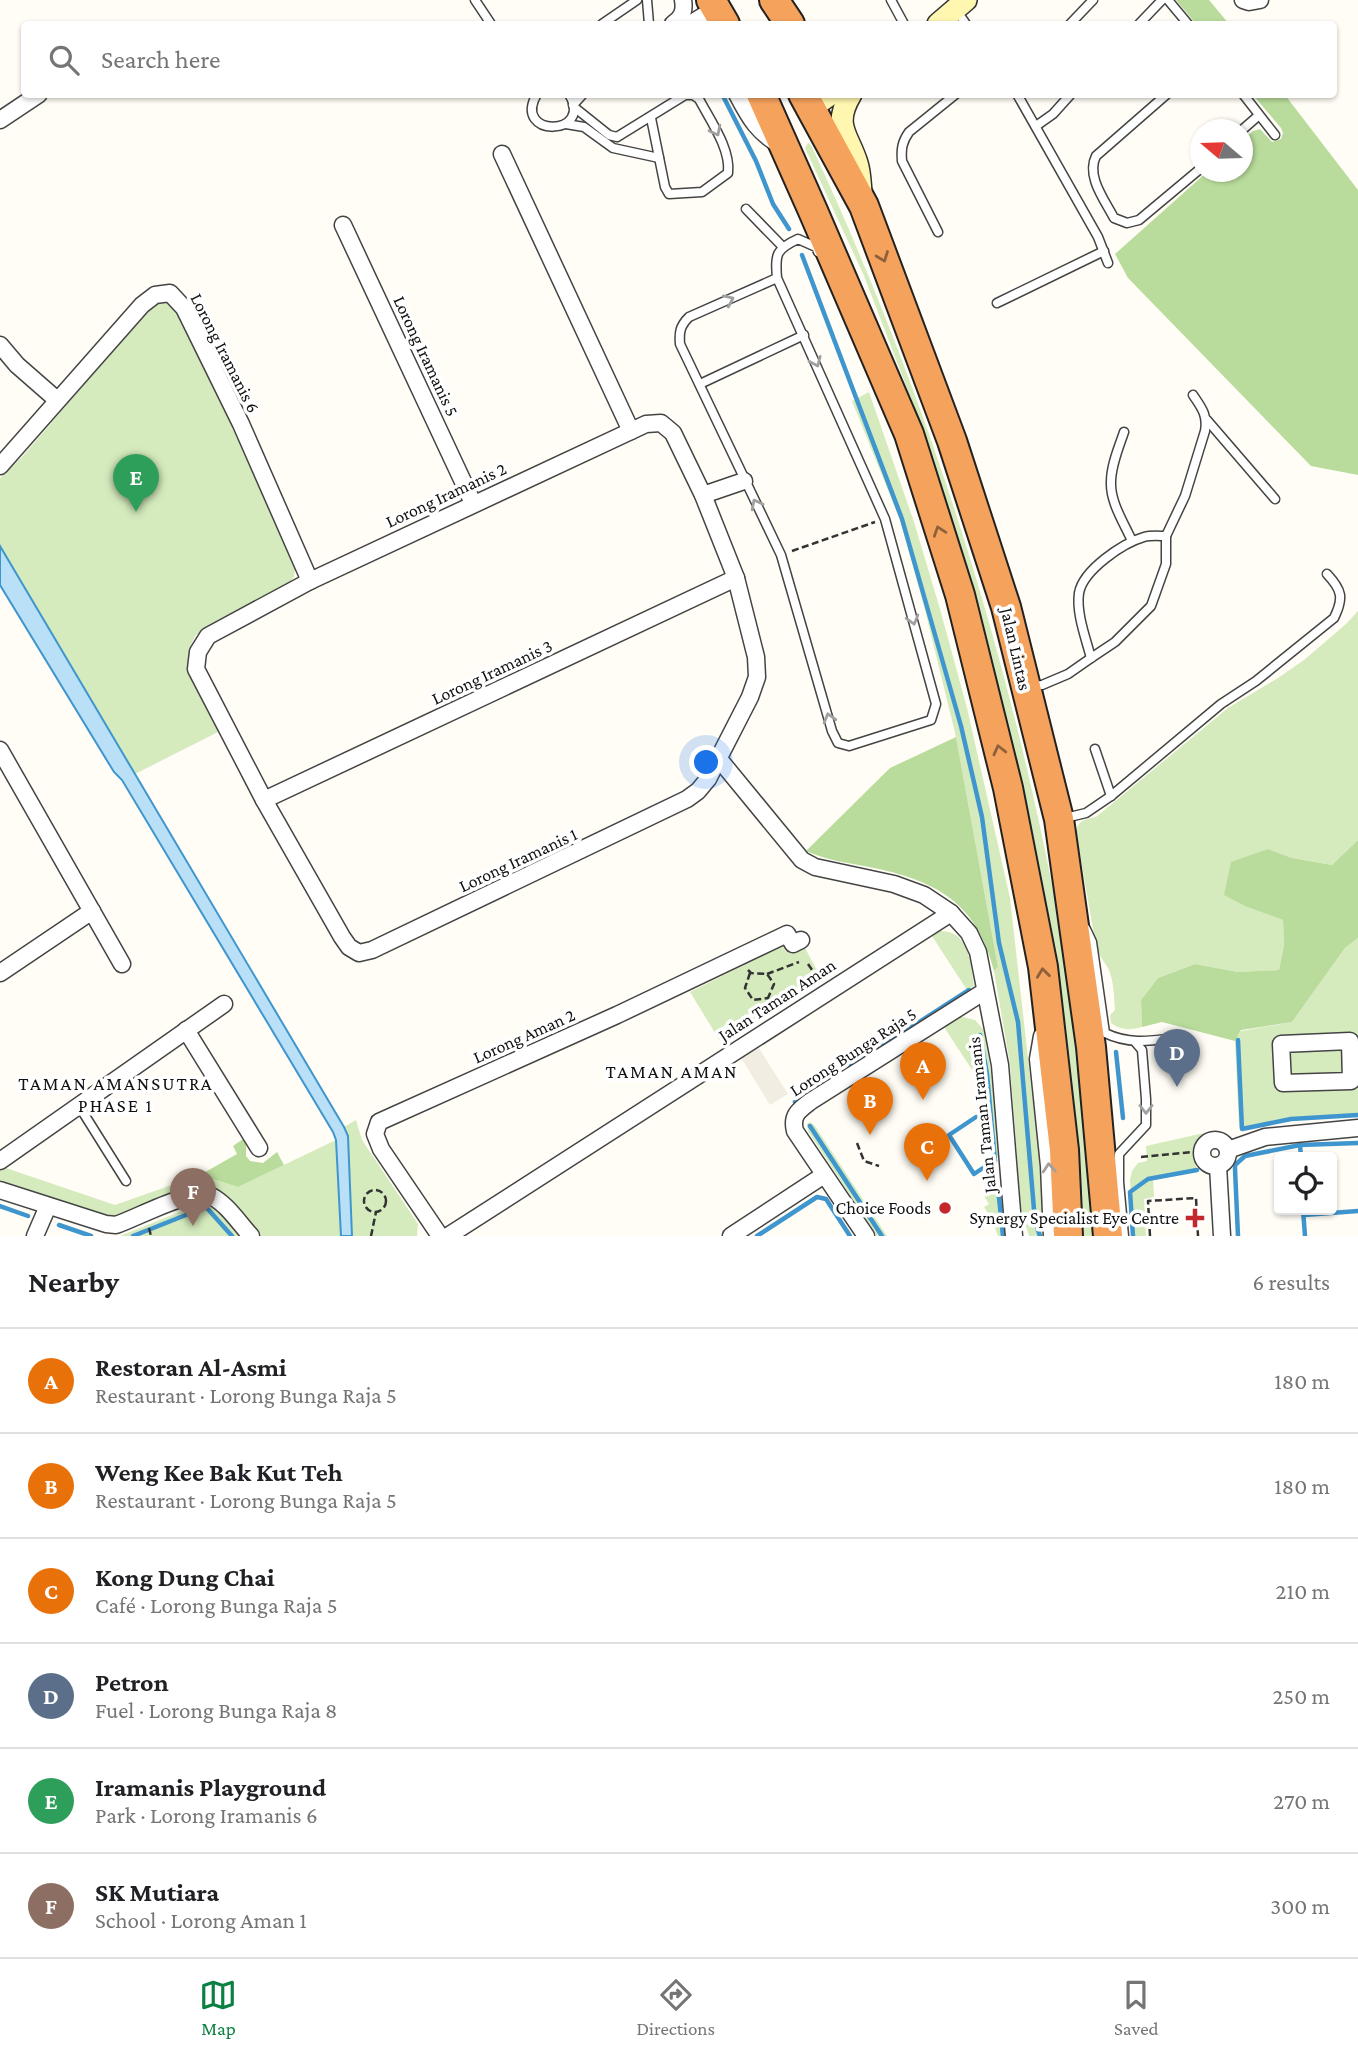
<!DOCTYPE html>
<meta charset="utf-8">
<style>
:root{--surface:#fff;--page:#f2f2f2;--text:#202124;--muted:#757577;--line:#e0e0e0;--accent:#0b8043}
body{margin:0;font-family:"Crimson Pro",serif;background:var(--page);color:var(--text)}
.controls{position:absolute;right:21px;bottom:21px;display:grid;overflow:hidden;border-radius:7px;box-shadow:0 2px 5px #0004}
.controls button{width:63px;height:63px;display:grid;place-items:center;padding:0;border:0;border-bottom:2px solid var(--line);background:var(--surface);color:var(--text);font:35px sans-serif}
.compass{position:absolute;left:1190px;top:119px;width:63px;height:63px;border-radius:50%;background:var(--surface);box-shadow:0 2px 5px #0004;rotate:289deg}
.you{position:absolute;left:707px;top:763px;width:24px;height:24px;margin:-18px;border:5px solid #fff;border-radius:50%;background:#1a73e8;box-shadow:0 0 0 10px #1a73e833}
.badge{display:grid;place-items:center;width:46px;height:46px;border-radius:50%;background:var(--accent);color:#fff;font-size:23px;font-weight:700}
.pin{position:absolute;translate:-50% -58px;filter:drop-shadow(0 2px 4px #0008)}
.pin::after{content:'';position:absolute;top:37px;width:24px;height:21px;background:inherit;clip-path:polygon(0 0,100% 0,50% 100%)}
.list{margin:0;padding:0;list-style:none}
h2{display:flex;justify-content:space-between;align-items:center;height:91px;margin:0;padding:0 28px;font-size:30px}
h2 small{font-size:23px;font-weight:400;color:var(--muted)}
.list li{display:grid;grid-template-columns:46px 1fr auto;gap:21px;align-items:center;box-sizing:border-box;height:105px;padding:0 28px;border-top:2px solid var(--line)}
.list b{display:block;font-size:26px;white-space:nowrap}
.list p{margin:0;font-size:23px;white-space:nowrap;color:var(--muted)}
.list em{font-size:23px;font-style:normal;color:var(--muted)}
.icon{flex:none;width:38px;height:38px;fill:none;stroke:currentColor;stroke-width:2;stroke-linecap:round;stroke-linejoin:round}
.map{position:relative;flex:none;width:1358px;height:1236px;overflow:hidden}
.search{position:absolute;background:var(--surface);box-shadow:0 2px 5px #0004;left:21px;right:21px;top:21px;height:77px;display:flex;align-items:center;gap:18px;box-sizing:border-box;padding:0 24px;border-radius:7px;color:var(--muted);font-size:26px}
.sheet{height:721px;background:var(--surface)}
nav{display:flex;justify-content:space-around;align-items:center;box-sizing:border-box;height:98px;border-top:2px solid var(--line);background:var(--surface);font-size:19px;color:var(--muted)}
nav a{display:grid;justify-items:center;gap:4px}
nav .on{color:var(--accent)}
.map>svg:first-child{display:block}
.green{fill:#d5ebbd}
.forest{fill:#b9dc9c}
.plaza{fill:#f1ede2}
.water{fill:#b9e0f7;stroke:#3f96cf;stroke-width:2}
.lines{fill:none;stroke-linecap:round;stroke-linejoin:round}
.stream{stroke:#3f96cf;stroke-width:4.5}
.lane-casing{stroke:#444;stroke-width:11}
.street-casing{stroke:#444;stroke-width:19}
.secondary-casing{stroke:#333;stroke-width:24}
.highway-casing{stroke:#222;stroke-width:32}
.path{stroke:#333;stroke-width:2.5;stroke-dasharray:7 3.5;stroke-linecap:butt}
.lane{stroke:#fff;stroke-width:8}
.street{stroke:#fff;stroke-width:16}
.secondary{stroke:#fff6b0;stroke-width:21}
.highway{stroke:#f5a25d;stroke-width:28}
.oneway{stroke:#a0a0a0}
.oneway2{stroke:#8e613b}
.poi-dot{fill:#c4262e;stroke:#fff;stroke-width:2.5}
.labels{text-anchor:middle;dominant-baseline:central;stroke-width:7;stroke-linejoin:round;paint-order:stroke}
.street-label{font-size:18px;fill:#111;stroke:#fff}
.poi-label{font-size:18px;fill:#111;stroke:#fff;text-anchor:end}
.neighbourhood-label{font-size:19px;letter-spacing:2px;fill:#111;stroke:#fff}
</style>
<div class="map">
<svg width="1358" height="1236" viewBox="0 0 1358 1236">
<rect width="100%" height="100%" fill="#fffdf5"/>
<g class="green">
<path d="M 808,143 L 811,145 C 921,381 1002,630 1052,885 C 1075,1001 1084,1119 1095,1236 L 1081,1236 L 1076,1159 L 920,422 L 864,276 L 805,148 Z"/>
<path d="M 160,303 L 167,303 L 177,309 L 296,564 L 294,577 L 286,587 L 196,635 C 175,667 205,702 220,731 L 135,774 L 0,546 L 0,478 L 22,457 L 148,310 Z"/>
<path d="M 869,392 L 914,522 L 940,609 L 967,708 L 1010,898 L 1039,1156 L 1044,1236 L 1029,1236 L 1021,1209 L 1010,1064 L 994,971 L 998,967 L 956,737 L 925,610 L 900,520 L 852,401 Z"/>
<path d="M 1358,611 L 1358,840 L 1332,865 L 1292,858 L 1268,849 L 1247,907 L 1283,920 L 1284,945 L 1279,970 L 1238,972 L 1195,964 L 1158,978 L 1141,1000 L 1142,1027 C 1130,1030 1122,1031 1111,1023 L 1110,1015 L 1115,1010 C 1114,997 1114,980 1108,968 C 1103,960 1099,955 1096,946 L 1076,832 C 1078,820 1086,819 1096,817 L 1228,708 L 1278,678 L 1304,660 L 1346,624 Z"/>
<path d="M 940,931 C 969,930 971,964 974,986 L 967,990 L 932,936 Z"/>
<path d="M 1358,938 L 1358,1115 L 1291,1119 L 1242,1129 L 1239,1127 L 1235,1041 L 1241,1031 L 1292,1022 L 1345,948 Z"/>
<path d="M 782,946 L 788,953 L 804,946 L 821,978 L 737,1031 L 731,1022 L 722,1027 L 727,1037 L 720,1041 L 690,992 Z"/>
<path d="M 959,1016 L 975,1020 L 984,1030 L 991,1073 L 999,1156 L 993,1163 L 984,1088 L 944,1027 Z"/>
<path d="M 356,1120 L 362,1140 L 418,1224 L 417,1236 L 352,1236 L 348,1136 L 344,1127 Z"/>
<path d="M 810,1122 L 815,1126 L 887,1236 L 877,1236 L 808,1131 L 807,1124 Z"/>
<path d="M 1204,1133 C 1193,1146 1193,1155 1197,1170 L 1153,1179 L 1154,1197 L 1144,1199 L 1146,1236 L 1133,1236 L 1130,1180 L 1132,1171 L 1138,1163 L 1147,1161 L 1146,1146 Z"/>
<path d="M 336,1140 L 341,1236 L 260,1236 C 241,1215 224,1188 194,1185 L 122,1215 L 108,1216 L 0,1180 L 0,1169 L 3,1167 L 115,1205 L 200,1175 L 238,1187 Z"/>
<path d="M 995,1181 L 1004,1200 L 1008,1236 L 998,1236 L 992,1220 L 984,1207 L 989,1204 L 983,1194 L 988,1191 L 985,1182 Z"/>
<path d="M 197,1205 L 208,1205 L 217,1211 L 220,1209 L 243,1236 L 120,1236 Z"/>
</g>
<g class="forest">
<path d="M 1176,0 L 1209,0 L 1229,24 L 1196,24 Z"/>
<path d="M 1253,95 L 1285,95 L 1358,190 L 1358,475 L 1311,466 L 1128,278 L 1115,254 L 1207,172 L 1242,172 L 1243,140 L 1253,131 L 1260,129 L 1272,142 L 1281,139 L 1283,133 L 1281,128 Z"/>
<path d="M 956,737 L 998,967 L 994,971 C 977,902 935,880 869,867 C 848,863 826,860 806,851 L 890,768 Z"/>
<path d="M 1358,840 L 1358,938 L 1345,948 L 1292,1022 L 1241,1030 L 1235,1041 L 1162,1022 L 1142,1027 L 1141,1000 L 1158,978 L 1195,964 L 1238,972 L 1279,970 L 1284,945 L 1283,920 L 1247,907 L 1224,895 L 1231,862 L 1268,849 L 1292,858 L 1332,865 Z"/>
<path d="M 243,1139 L 246,1143 L 246,1156 L 250,1161 L 263,1163 L 277,1152 L 284,1165 L 238,1187 L 200,1175 L 237,1154 L 233,1146 Z"/>
</g>
<path class="plaza" d="M 757,1045 L 788,1094 L 770,1105 L 740,1056 Z"/>
<path class="water" d="M 0,546 L 344,1127 L 348,1136 L 352,1236 L 341,1236 L 336,1140 L 333,1132 L 122,780 L 114,772 L 0,585 Z"/>
<g class="lines">
<g class="stream">
<path d="M 722,94 L 756,161 L 773,204 L 789,229"/>
<path d="M 802,255 L 902,519 L 961,726 L 982,817 L 999,943 L 1018,1022 L 1035,1221 L 1040,1236"/>
<path d="M 980,1035 L 987,1074 L 995,1161"/>
<path d="M 1238,1040 L 1242,1129 L 1291,1119 L 1358,1115"/>
<path d="M 1116,1052 L 1123,1118"/>
<path d="M 795,1102 L 969,990"/>
<path d="M 976,1117 L 949,1135 L 974,1174 L 995,1160"/>
<path d="M 810,1126 L 882,1236"/>
<path d="M 1300,1145 L 1301,1157"/>
<path d="M 998,1188 L 1003,1236"/>
<path d="M 0,1206 L 28,1216"/>
<path d="M 1303,1210 L 1305,1236"/>
<path d="M 1304,1215 L 1358,1211"/>
<path d="M 59,1225 L 91,1236"/>
<path d="M 133,1236 L 206,1207 L 232,1236"/>
<path d="M 757,1236 L 817,1197 L 826,1199 L 850,1236"/>
<path d="M 1133,1236 L 1130,1192 L 1148,1179 L 1197,1170"/>
<path d="M 1238,1236 L 1235,1169 L 1235,1165 L 1245,1156 L 1300,1145 L 1358,1143"/>
</g>
<g class="lane-casing">
<g id="lane">
<path d="M 475,0 L 491,24"/>
<path d="M 647,0 L 649,24"/>
<path d="M 891,0 L 904,24"/>
<path d="M 1168,0 L 1188,24"/>
<path d="M 956,10 L 966,24"/>
<path d="M 602,24 L 637,0"/>
<path d="M 1070,24 L 1093,0"/>
<path d="M 1139,24 L 1162,0"/>
<path d="M 537,94 C 511,138 595,137 569,94"/>
<path d="M 1017,94 L 1098,237 L 1108,263"/>
<path d="M 1167,94 L 1096,156 C 1086,176 1104,199 1114,218 L 1127,223 L 1139,220 L 1200,169"/>
<path d="M 1243,94 L 1275,135"/>
<path d="M 573,105 L 583,94"/>
<path d="M 574,107 L 609,135 L 617,137 L 685,95 L 693,95 L 699,99 C 710,120 731,149 728,173 L 702,192 L 669,194 L 665,187 L 651,118"/>
<path d="M 566,124 L 584,127 L 613,148 L 659,158"/>
<path d="M 1036,126 L 1053,114 L 1071,94"/>
<path d="M 1242,130 L 1258,116"/>
<path d="M 746,209 L 782,246"/>
<path d="M 938,232 L 902,161 C 901,149 902,142 909,132 L 956,94"/>
<path d="M 777,278 L 689,317 C 680,326 679,332 680,344 L 781,555 L 832,731 L 838,743 L 849,746 L 931,720 L 936,704 L 885,519 L 777,278 C 775,254 776,249 798,239 L 816,247 L 818,252"/>
<path d="M 997,303 L 1104,251"/>
<path d="M 700,384 L 804,335"/>
<path d="M 1207,420 L 1275,499"/>
<path d="M 1124,432 C 1119,447 1111,465 1111,482 C 1110,502 1124,523 1132,541"/>
<path d="M 1091,658 C 1086,639 1076,613 1079,593 C 1083,570 1123,543 1144,537 C 1151,535 1159,536 1166,536"/>
<path d="M 1031,686 L 1042,685 L 1068,674 L 1091,658 L 1115,642 L 1151,606 L 1166,564 L 1166,536 L 1185,496 L 1205,431 C 1208,415 1201,407 1193,395"/>
<path d="M 1095,749 L 1111,796"/>
<path d="M 1065,818 L 1086,813 L 1111,796 L 1221,704 L 1256,681 L 1334,618 C 1344,598 1342,590 1327,574"/>
<path d="M 1086,929 L 1092,942 L 1105,1033 C 1132,1046 1155,1040 1184,1037"/>
<path d="M 79,1106 L 126,1181"/>
<path d="M 1124,1236 L 1119,1182 L 1119,1154 L 1146,1125 L 1146,1099 L 1142,1050 L 1136,1043"/>
</g>
</g>
<g class="street-casing">
<g id="street">
<path d="M 1243,0 L 1249,2 L 1260,0"/>
<path d="M 673,24 C 682,18 685,11 683,0"/>
<path d="M 690,24 L 716,8"/>
<path d="M 737,94 C 750,119 758,133 783,147"/>
<path d="M 0,120 L 39,94"/>
<path d="M 502,154 L 631,431"/>
<path d="M 343,225 L 473,503"/>
<path d="M 0,345 L 17,365 L 57,400"/>
<path d="M 661,423 L 673,433 L 703,495 L 736,578 L 756,657 L 757,677 L 750,697 L 708,779 L 698,791 L 687,799 L 372,950 L 359,953 L 349,947 L 342,937 L 264,800 L 196,669 L 198,652 L 208,636 L 310,581 L 631,431 L 646,424 Z"/>
<path d="M 0,466 L 142,305 L 155,295 L 170,293 L 184,308 L 241,424 L 310,581"/>
<path d="M 703,495 L 744,481"/>
<path d="M 0,750 L 122,964"/>
<path d="M 719,759 L 802,860 L 815,867 L 894,884 L 924,895 L 951,913 L 969,933 L 978,952 L 1000,1065 L 1014,1236"/>
<path d="M 264,800 L 736,578"/>
<path d="M 0,973 L 92,911"/>
<path d="M 186,1030 L 259,1148"/>
<path d="M 1042,1036 L 1038,1059 L 1049,1166 L 1052,1236"/>
<path d="M 1350,1041 L 1351,1081 L 1283,1083 L 1281,1044 Z"/>
<circle cx="1215" cy="1153" r="13"/>
<path d="M 1228,1150 L 1265,1137 L 1358,1128"/>
<path d="M 0,1161 L 224,1004"/>
<path d="M 1218,1166 L 1222,1236"/>
<path d="M 0,1190 L 106,1224 L 116,1225 C 137,1218 193,1187 211,1196 C 227,1204 239,1223 251,1236"/>
<path d="M 35,1236 L 48,1206"/>
<path d="M 440,1236 L 381,1149 L 375,1134 L 379,1122 L 617,1015 L 787,934 L 793,944 L 801,940"/>
<path d="M 448,1236 L 951,913"/>
<path d="M 731,1236 L 824,1175"/>
<path d="M 866,1236 L 795,1131 C 791,1115 799,1110 811,1101 L 985,991"/>
</g>
</g>
<g class="secondary-casing">
<g id="secondary">
<path d="M 938,24 L 966,0"/>
<path d="M 851,94 C 832,126 848,134 857,163 C 860,172 860,182 861,192"/>
<path d="M 810,109 L 831,94"/>
</g>
</g>
<g class="highway-casing">
<g id="highway">
<path d="M 711,0 L 725,24"/>
<path d="M 774,0 L 790,24"/>
<path d="M 761,94 L 813,211 L 909,434 L 960,595 L 1008,788 L 1043,967 L 1064,1150 L 1068,1236"/>
<path d="M 803,94 L 864,206 L 952,441 L 1006,607 L 1059,819 L 1091,1047 L 1108,1236"/>
</g>
</g>
<g class="path">
<path d="M 792,551 L 875,522"/>
<path d="M 808,964 L 819,980"/>
<path d="M 748,970 L 751,973 L 767,974 L 774,984 L 768,998 L 775,1008"/>
<path d="M 750,973 L 745,988 L 753,1000 L 768,998"/>
<path d="M 767,974 L 799,962"/>
<path d="M 857,1143 L 864,1161 L 879,1166"/>
<path d="M 910,1155 L 920,1126"/>
<path d="M 1141,1157 L 1202,1151"/>
<circle cx="375" cy="1201" r="11"/>
<path d="M 149,1228 L 151,1236"/>
<path d="M 371,1236 L 376,1212"/>
<path d="M 1150,1236 L 1148,1201 L 1196,1198 L 1198,1236"/>
</g>
<use href="#lane" class="lane"/>
<use href="#street" class="street"/>
<use href="#secondary" class="secondary"/>
<use href="#highway" class="highway"/>
</g>
<defs><path id="oneway-chevron" d="M-2-3.5L2.5 0L-2 3.5" fill="none" stroke-width="1.6" stroke-linecap="round" stroke-linejoin="round" transform="scale(1.75)"/></defs>
<g class="oneway">
<use href="#oneway-chevron" transform="translate(716 131) rotate(63)"/>
<use href="#oneway-chevron" transform="translate(729 300) rotate(-24)"/>
<use href="#oneway-chevron" transform="translate(816 362) rotate(66)"/>
<use href="#oneway-chevron" transform="translate(756 504) rotate(-117)"/>
<use href="#oneway-chevron" transform="translate(913 620) rotate(74)"/>
<use href="#oneway-chevron" transform="translate(829 718) rotate(-106)"/>
<use href="#oneway-chevron" transform="translate(1146 1109) rotate(90)"/>
<use href="#oneway-chevron" transform="translate(1049 1168) rotate(-94)"/>
</g>
<g class="oneway2">
<use href="#oneway-chevron" transform="translate(883 257) rotate(69)"/>
<use href="#oneway-chevron" transform="translate(939 531) rotate(-109)"/>
<use href="#oneway-chevron" transform="translate(999 750) rotate(-104)"/>
<use href="#oneway-chevron" transform="translate(1043 973) rotate(-97)"/>
</g>
<g class="poi-dot">
<circle cx="945" cy="1208" r="7"/>
<path d="M1191.5 1207.5h7v7h7v7h-7v7h-7v-7h-7v-7h7z"/>
</g>
<g class="labels">
<g class="street-label">
<text transform="translate(225 353) rotate(63)">Lorong Iramanis 6</text>
<text transform="translate(426 356) rotate(65)">Lorong Iramanis 5</text>
<text transform="translate(446 495) rotate(-25)">Lorong Iramanis 2</text>
<text transform="translate(1016 649) rotate(77)">Jalan Lintas</text>
<text transform="translate(492 672) rotate(-25)">Lorong Iramanis 3</text>
<text transform="translate(518 860) rotate(-25)">Lorong Iramanis 1</text>
<text transform="translate(777 1000) rotate(-33)">Jalan Taman Aman</text>
<text transform="translate(524 1036) rotate(-24)">Lorong Aman 2</text>
<text transform="translate(853 1052) rotate(-33)">Lorong Bunga Raja 5</text>
<text transform="translate(982 1115) rotate(-96)">Jalan Taman Iramanis</text>
</g>
<g class="poi-label">
<text x="931" y="1208">Choice Foods</text>
<text x="1179" y="1218">Synergy Specialist Eye Centre</text>
</g>
<g class="neighbourhood-label">
<text x="672" y="1071">TAMAN AMAN</text>
<text x="116" y="1083">TAMAN AMANSUTRA<tspan x="116" dy="22">PHASE 1</tspan></text>
</g>
</g>
</svg>
<div class="controls">
<button><svg class="icon" aria-label="locate" viewBox="0 0 24 24"><circle cx="12" cy="12" r="6"/><path d="M12 2v4M12 18v4M2 12h4M18 12h4"/></svg></button>
</div>
<svg class="compass" viewBox="-18 -18 36 36"><path d="M0-13l5 13h-10z" fill="#e53935"/><path d="M0 13l5-13h-10z" fill="#757577"/></svg>
<div class="you"></div>
<div class="pin badge" style="left:923px;top:1100px;background:#e8710a">A</div>
<div class="pin badge" style="left:870px;top:1135px;background:#e8710a">B</div>
<div class="pin badge" style="left:927px;top:1181px;background:#e8710a">C</div>
<div class="pin badge" style="left:1177px;top:1087px;background:#5c6f8a">D</div>
<div class="pin badge" style="left:136px;top:512px;background:#2e9e5b">E</div>
<div class="pin badge" style="left:193px;top:1226px;background:#8d6e63">F</div>
<div class="search"><svg class="icon" aria-label="search" viewBox="0 0 24 24"><circle cx="10" cy="10" r="6"/><path d="M15 15l6 6"/></svg>Search here</div>
</div>
<section class="sheet">
<h2>Nearby<small>6 results</small></h2>
<ul class="list">
<li><span class="badge" style="background:#e8710a">A</span><div><b>Restoran Al-Asmi</b><p>Restaurant · Lorong Bunga Raja 5</p></div><em>180 m</em></li>
<li><span class="badge" style="background:#e8710a">B</span><div><b>Weng Kee Bak Kut Teh</b><p>Restaurant · Lorong Bunga Raja 5</p></div><em>180 m</em></li>
<li><span class="badge" style="background:#e8710a">C</span><div><b>Kong Dung Chai</b><p>Café · Lorong Bunga Raja 5</p></div><em>210 m</em></li>
<li><span class="badge" style="background:#5c6f8a">D</span><div><b>Petron</b><p>Fuel · Lorong Bunga Raja 8</p></div><em>250 m</em></li>
<li><span class="badge" style="background:#2e9e5b">E</span><div><b>Iramanis Playground</b><p>Park · Lorong Iramanis 6</p></div><em>270 m</em></li>
<li><span class="badge" style="background:#8d6e63">F</span><div><b>SK Mutiara</b><p>School · Lorong Aman 1</p></div><em>300 m</em></li>
</ul>
</section>
<nav>
<a class="on"><svg class="icon" aria-label="map" viewBox="0 0 24 24"><path d="M3 6l6-2 6 2 6-2v14l-6 2-6-2-6 2zM9 4v14M15 6v14"/></svg>Map</a>
<a><svg class="icon" aria-label="directions" viewBox="0 0 24 24"><path d="M12 3l9 9-9 9-9-9zM9 14v-3h6M13 9l2 2-2 2"/></svg>Directions</a>
<a><svg class="icon" aria-label="saved" viewBox="0 0 24 24"><path d="M7 4h10v16l-5-4-5 4z"/></svg>Saved</a>
</nav>
